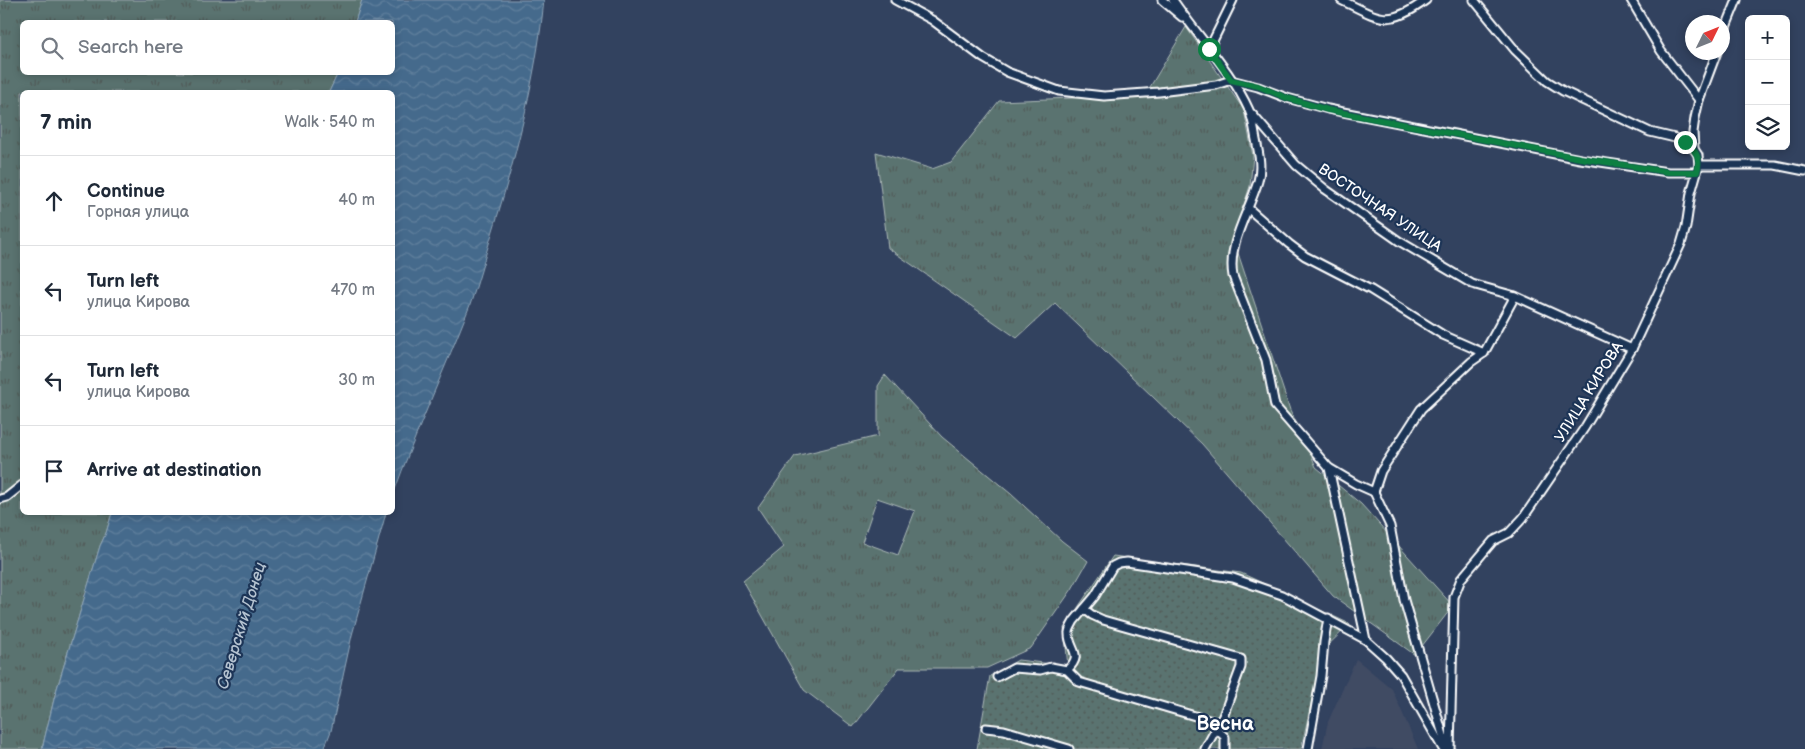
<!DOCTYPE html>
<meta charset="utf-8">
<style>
:root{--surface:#fff;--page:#f2f2f3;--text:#1f2937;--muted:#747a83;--line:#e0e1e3}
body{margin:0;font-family:"Balsamiq Sans",sans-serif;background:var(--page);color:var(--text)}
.controls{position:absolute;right:15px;top:15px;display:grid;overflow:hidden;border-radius:8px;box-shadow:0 2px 8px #0003}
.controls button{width:45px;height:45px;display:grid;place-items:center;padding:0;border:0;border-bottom:1px solid var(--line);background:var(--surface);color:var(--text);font:25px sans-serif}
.compass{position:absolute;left:1685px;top:15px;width:45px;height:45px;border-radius:50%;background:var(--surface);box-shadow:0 2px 8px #0003;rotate:47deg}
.stop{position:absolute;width:15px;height:15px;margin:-11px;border:4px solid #0b8043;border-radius:50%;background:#fff}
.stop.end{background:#0b8043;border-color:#fff;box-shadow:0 1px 5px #0008}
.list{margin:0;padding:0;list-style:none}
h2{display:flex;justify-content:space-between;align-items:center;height:65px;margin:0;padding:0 20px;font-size:21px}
h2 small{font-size:16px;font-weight:400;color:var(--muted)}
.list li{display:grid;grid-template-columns:32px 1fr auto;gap:15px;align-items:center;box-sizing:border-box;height:90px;padding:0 20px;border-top:1px solid var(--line)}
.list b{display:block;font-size:19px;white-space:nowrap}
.list p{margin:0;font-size:16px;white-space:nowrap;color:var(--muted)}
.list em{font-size:16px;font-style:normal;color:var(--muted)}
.icon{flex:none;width:28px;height:28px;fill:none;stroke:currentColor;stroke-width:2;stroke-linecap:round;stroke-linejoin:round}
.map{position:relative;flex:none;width:1805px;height:749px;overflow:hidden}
.search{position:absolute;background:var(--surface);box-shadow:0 2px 8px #0003;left:20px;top:20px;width:375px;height:55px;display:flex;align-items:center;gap:12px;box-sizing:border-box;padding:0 18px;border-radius:8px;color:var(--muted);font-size:19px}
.panel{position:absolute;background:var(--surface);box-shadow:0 2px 8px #0003;left:20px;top:90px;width:375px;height:425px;border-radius:8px}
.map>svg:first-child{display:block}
.built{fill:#414b64}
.grass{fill:url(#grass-tufts);stroke:#acb9b7;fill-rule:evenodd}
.garden{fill:url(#garden-dots);stroke:#acb9b7}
.water{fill:url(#water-waves);stroke:#8fa6ba}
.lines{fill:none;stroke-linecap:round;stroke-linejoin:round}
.minor-casing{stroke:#fff;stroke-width:11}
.minor{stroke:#1d3557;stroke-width:7}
.route{stroke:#0b8043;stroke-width:6}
.labels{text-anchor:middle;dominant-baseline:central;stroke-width:4.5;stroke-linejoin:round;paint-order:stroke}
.street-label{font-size:15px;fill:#fff;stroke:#1d3557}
.water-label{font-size:16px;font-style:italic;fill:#b5c3d1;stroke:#1d3557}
.district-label{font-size:20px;font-weight:bold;fill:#fff;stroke:#1d3557}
</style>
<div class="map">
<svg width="1805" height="749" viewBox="0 0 1805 749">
<defs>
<pattern id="grass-tufts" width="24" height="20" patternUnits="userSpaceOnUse" patternTransform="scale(1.25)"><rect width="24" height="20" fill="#5a736f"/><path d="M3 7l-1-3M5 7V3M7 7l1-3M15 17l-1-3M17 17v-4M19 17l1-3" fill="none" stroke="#525c5a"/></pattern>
<pattern id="garden-dots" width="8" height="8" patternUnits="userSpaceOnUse" patternTransform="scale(1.25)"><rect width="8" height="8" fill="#5a736f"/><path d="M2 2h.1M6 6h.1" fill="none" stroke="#525c5a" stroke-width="1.8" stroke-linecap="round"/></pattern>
<pattern id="water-waves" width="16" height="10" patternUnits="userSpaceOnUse" patternTransform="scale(1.25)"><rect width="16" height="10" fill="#456a8c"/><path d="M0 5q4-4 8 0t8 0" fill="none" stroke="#61809d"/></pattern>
</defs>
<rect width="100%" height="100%" fill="#32425f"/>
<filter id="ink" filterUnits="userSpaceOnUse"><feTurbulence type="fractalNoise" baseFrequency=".02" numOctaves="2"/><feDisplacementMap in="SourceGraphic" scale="10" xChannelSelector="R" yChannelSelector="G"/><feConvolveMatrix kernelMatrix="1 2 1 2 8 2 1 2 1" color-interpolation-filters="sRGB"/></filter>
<g filter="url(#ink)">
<path class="built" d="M 1356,659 L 1392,689 L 1418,749 L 1322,749 L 1328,722 Z"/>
<g class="grass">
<path d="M 0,0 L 362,0 L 355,22 L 22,22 L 22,72 L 338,73 L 329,92 L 22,92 L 22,512 L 112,513 L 106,533 L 100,546 L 55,695 L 42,749 L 0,749 Z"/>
<path d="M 1186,27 L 1244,110 L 1253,156 L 1250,186 L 1233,238 L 1290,410 L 1304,438 L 1316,467 L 1361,504 L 1453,606 L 1415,655 L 1333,596 L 1202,444 L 1055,303 L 1017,338 L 888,248 L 876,152 L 932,169 L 951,162 L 999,101 L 1121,96 L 1144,97 Z"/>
<path d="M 885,375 L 942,437 L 1011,494 L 1062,541 L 1088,561 L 1072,589 L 1031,648 L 987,668 L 899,668 L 853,727 L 804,690 L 743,581 L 784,547 L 758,508 L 795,456 L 878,436 L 878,386 ZM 877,498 L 915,511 L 898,555 L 862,542 Z"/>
</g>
<path class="garden" d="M 1113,556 L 1241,573 L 1350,624 L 1323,650 L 1301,749 L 977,749 L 990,676 L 1018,660 L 1068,666 L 1064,628 Z"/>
<g class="water">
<path d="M 362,0 L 544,0 C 536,80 515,160 491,237 C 484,259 478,283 470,305 C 445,369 416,431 393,495 L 392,92 L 329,92 L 338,73 L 392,72 L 392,22 L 355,22 Z"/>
<path d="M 112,513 L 386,513 L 352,635 L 331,731 L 324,749 L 42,749 L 55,695 L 100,546 L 106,533 Z"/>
</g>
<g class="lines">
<g class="minor-casing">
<g id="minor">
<path d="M 895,0 L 932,20 L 983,58 L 1007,72 L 1059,91 L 1104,96 L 1159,92 L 1216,85 L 1231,80 L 1258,87 L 1287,98 L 1328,109 L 1580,159 L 1668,172 L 1697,172"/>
<path d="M 1162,0 L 1182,17"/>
<path d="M 1173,0 C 1198,37 1231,70 1249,110 C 1253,119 1254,130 1256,140 C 1259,154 1262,167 1258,181 C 1249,212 1227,244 1233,276 L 1266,360 L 1275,406 L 1329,468 L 1356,484 L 1374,492"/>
<path d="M 1341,0 C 1380,19 1388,28 1426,0"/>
<path d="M 1474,0 L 1515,50 L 1547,81 L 1563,91 L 1650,132 L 1675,138 L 1694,149"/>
<path d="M 1631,0 L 1661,51 L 1699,100"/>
<path d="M 1722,37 L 1737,0"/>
<path d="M 1209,49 L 1233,0"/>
<path d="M 1252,114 L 1296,165 L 1325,189 L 1399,241 L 1472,284 L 1515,296 L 1632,349"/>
<path d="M 1699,165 L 1775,165 L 1805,171"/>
<path d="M 1249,209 L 1289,244 L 1305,256 L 1371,290 L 1443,335 L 1484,353"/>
<path d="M 1329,468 L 1366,640"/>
<path d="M 1374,492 L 1390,526 L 1404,600 L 1447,749"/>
<path d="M 1374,492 L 1381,471 L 1421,409 L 1471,362 L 1484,353 L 1515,296"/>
<path d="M 0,499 L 7,497 L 22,485"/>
<path d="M 1084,609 L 1092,615 L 1103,620 L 1241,659 L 1241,667 L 1223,716 L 1205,749"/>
<path d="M 1067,670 C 1085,654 1068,649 1069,633 C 1069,629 1072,625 1074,621 L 1095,596 L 1113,566 L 1119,563 L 1127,562 L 1233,578 L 1282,595 L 1366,640 L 1386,658 L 1401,675 L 1443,749"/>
<path d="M 997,677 L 1014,668 L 1040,670 L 1051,667 L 1067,670 L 1079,682 L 1219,723"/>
<path d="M 986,728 L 1004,730 L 1069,749"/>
<path d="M 1216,729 L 1225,737 L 1225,749"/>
<path d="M 1308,749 L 1321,676 L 1324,642 L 1328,618"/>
<path d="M 1450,749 L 1454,597 L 1461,579 L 1493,541 L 1509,533 L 1523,518 L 1585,427 L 1632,349 L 1681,244 L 1686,227 L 1691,193 L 1699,165 L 1698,155 L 1694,149 L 1693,132 L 1695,118 L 1699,100 L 1717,52"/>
</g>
</g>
<use href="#minor" class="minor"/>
</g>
</g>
<g class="lines" filter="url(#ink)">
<path class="route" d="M 1209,49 L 1231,80 L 1258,86 L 1287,98 L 1328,110 L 1580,158 L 1668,172 L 1697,172 C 1701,158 1696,150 1685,142"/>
</g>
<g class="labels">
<g class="street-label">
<text transform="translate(1380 208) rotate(34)">ВОСТОЧНАЯ УЛИЦА</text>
<text transform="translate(1589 392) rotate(-58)">УЛИЦА КИРОВА</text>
</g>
<g class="water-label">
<text transform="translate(242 626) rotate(-73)">Северский Донец</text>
</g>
<g class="district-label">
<text x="1225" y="724">Весна</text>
</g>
</g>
</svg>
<div class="controls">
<button>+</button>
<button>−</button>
<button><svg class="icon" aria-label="layers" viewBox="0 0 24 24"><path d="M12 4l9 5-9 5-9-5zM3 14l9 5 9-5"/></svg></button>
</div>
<svg class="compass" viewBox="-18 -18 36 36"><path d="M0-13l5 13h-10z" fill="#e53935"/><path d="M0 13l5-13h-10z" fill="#747a83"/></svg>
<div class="stop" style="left:1209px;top:49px"></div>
<div class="stop end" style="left:1685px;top:142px"></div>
<div class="search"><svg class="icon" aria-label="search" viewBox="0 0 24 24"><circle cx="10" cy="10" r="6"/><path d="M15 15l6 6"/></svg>Search here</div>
<section class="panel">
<h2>7 min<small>Walk · 540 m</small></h2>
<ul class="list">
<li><svg class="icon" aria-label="ahead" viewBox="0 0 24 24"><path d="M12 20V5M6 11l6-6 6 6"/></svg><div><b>Continue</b><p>Горная улица</p></div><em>40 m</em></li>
<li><svg class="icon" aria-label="left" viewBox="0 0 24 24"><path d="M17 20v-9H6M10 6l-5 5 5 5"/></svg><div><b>Turn left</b><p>улица Кирова</p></div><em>470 m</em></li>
<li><svg class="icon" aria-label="left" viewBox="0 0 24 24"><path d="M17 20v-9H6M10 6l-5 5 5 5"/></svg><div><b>Turn left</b><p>улица Кирова</p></div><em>30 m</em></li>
<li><svg class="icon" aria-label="arrive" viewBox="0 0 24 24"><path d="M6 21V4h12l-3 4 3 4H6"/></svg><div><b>Arrive at destination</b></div></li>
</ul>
</section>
</div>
